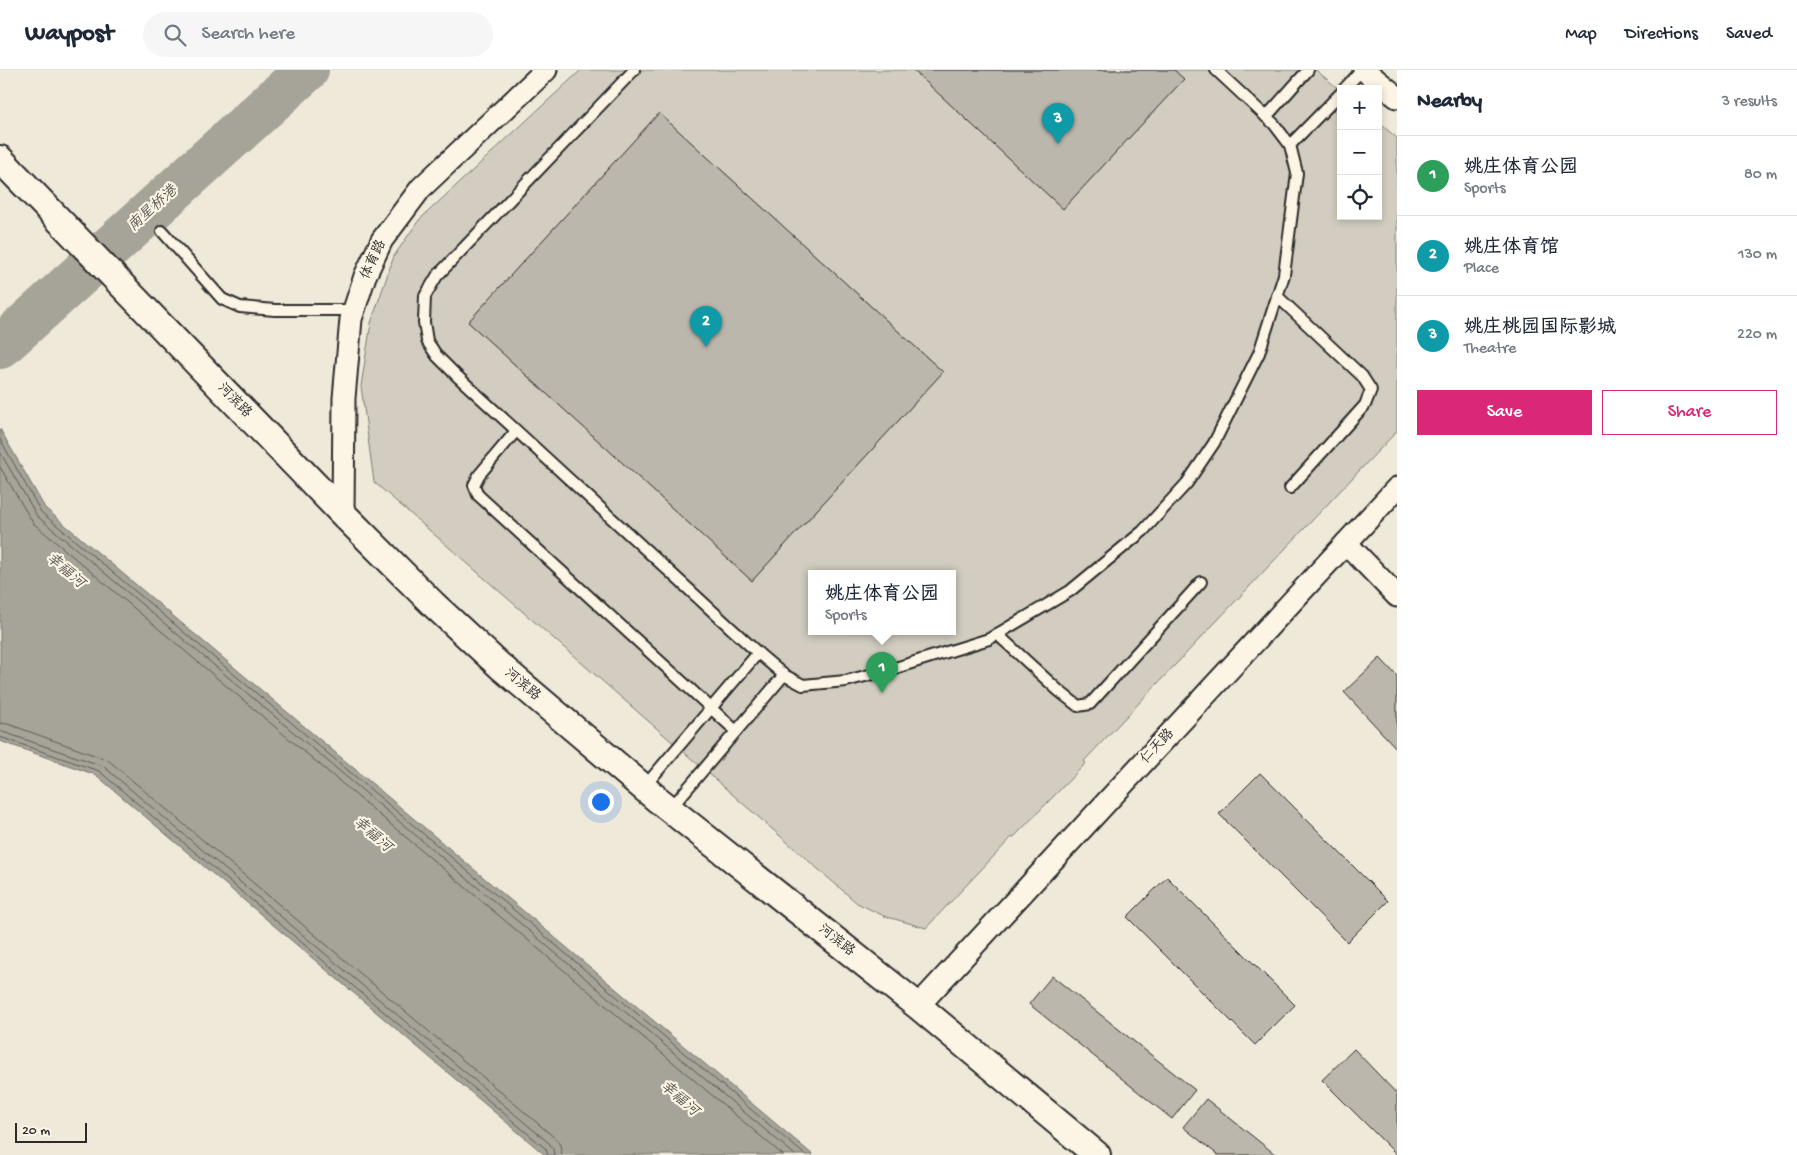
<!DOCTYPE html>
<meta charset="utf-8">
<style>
:root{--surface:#fff;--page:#f6f6f7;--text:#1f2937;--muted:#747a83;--line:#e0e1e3;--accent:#db2777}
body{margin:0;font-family:"Gochi Hand","LXGW WenKai TC",sans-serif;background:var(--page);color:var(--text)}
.controls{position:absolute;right:15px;top:15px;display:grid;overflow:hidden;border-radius:0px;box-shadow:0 2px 8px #0003}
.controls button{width:45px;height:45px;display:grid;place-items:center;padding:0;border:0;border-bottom:1px solid var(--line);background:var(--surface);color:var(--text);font:25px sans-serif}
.scale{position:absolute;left:15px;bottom:12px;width:72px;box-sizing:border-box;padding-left:5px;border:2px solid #2b2b2b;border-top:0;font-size:14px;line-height:18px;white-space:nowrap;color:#2b2b2b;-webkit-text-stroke:4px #fcf5e5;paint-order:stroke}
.you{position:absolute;left:600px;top:731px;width:18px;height:18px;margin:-12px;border:4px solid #fff;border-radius:50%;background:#1a73e8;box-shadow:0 0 0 8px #1a73e833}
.badge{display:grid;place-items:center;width:32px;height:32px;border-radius:50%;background:var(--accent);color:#fff;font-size:16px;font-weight:700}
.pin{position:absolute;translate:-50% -41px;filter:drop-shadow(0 1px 2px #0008)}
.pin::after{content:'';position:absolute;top:26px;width:18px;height:15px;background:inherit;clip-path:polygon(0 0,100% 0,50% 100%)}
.popup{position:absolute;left:808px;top:500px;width:148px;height:65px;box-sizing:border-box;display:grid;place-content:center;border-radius:0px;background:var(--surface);filter:drop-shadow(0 1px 4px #0005);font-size:16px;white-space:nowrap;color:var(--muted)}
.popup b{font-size:19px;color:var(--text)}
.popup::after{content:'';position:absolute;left:50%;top:100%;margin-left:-10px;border:10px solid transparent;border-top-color:var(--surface)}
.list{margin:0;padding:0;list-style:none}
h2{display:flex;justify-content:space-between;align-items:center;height:65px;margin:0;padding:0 20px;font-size:21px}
h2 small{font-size:16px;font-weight:400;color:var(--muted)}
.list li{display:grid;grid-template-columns:32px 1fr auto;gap:15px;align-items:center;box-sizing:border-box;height:80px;padding:0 20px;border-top:1px solid var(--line)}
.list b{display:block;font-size:19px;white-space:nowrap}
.list p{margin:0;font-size:16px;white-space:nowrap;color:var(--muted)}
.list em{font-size:16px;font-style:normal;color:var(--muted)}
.actions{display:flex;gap:10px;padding:15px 20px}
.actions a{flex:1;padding:11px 0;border:1px solid var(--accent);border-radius:0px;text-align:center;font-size:18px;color:var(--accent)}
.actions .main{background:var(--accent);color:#fff}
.icon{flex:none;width:28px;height:28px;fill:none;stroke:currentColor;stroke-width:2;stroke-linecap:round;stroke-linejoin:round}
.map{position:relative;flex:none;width:1397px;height:1085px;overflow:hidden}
header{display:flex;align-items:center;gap:30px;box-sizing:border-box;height:70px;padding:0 25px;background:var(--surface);border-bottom:1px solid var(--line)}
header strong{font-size:24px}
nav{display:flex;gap:28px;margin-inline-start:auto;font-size:18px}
.search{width:350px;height:45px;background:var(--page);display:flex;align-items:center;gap:12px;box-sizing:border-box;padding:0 18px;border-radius:28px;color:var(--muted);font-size:19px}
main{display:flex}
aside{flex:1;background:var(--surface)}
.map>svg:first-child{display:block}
.green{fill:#d2cdc0;stroke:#7e7c76;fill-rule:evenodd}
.water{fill:#a6a399;stroke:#75736d}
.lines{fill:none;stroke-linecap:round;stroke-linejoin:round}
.shore{stroke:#5c5b57;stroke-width:1}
.river{stroke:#a6a399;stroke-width:44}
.building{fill:#bcb7ac;stroke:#2b2b2b}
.service-casing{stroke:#2b2b2b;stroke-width:14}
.minor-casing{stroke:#2b2b2b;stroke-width:25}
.tertiary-casing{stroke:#2b2b2b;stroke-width:30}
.service{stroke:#fcf5e5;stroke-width:10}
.minor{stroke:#fcf5e5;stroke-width:21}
.tertiary{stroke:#fcf5e5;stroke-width:26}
.labels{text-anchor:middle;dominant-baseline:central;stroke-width:4.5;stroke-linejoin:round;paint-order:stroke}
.street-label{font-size:14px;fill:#2b2b2b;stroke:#fcf5e5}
.water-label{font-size:15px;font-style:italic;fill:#565552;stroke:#fcf5e5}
</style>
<header>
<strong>Waypost</strong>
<div class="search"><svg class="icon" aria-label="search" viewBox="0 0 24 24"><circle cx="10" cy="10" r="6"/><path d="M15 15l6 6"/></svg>Search here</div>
<nav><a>Map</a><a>Directions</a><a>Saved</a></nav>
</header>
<main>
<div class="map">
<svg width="1397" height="1085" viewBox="0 0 1397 1085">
<rect width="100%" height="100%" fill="#efe9da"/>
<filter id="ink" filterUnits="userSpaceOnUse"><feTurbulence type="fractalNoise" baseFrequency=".02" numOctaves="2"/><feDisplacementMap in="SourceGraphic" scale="10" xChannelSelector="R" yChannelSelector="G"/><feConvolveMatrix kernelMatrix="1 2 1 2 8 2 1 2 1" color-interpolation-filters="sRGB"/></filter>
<g filter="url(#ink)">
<path class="green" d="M 581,0 L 1316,0 L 1341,21 L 1341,146 L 1378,146 L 1378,52 L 1397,68 L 1397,361 L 1084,691 L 1086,693 L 1013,768 L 1012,767 L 926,858 L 884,846 L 857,833 L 374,412 L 361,316 L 371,253 L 394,186 L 419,150 ZM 812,504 L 952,504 L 952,562 L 812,562 Z"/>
<path class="water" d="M 0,359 L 45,438 L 813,1085 L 545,1085 L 96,705 L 0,671 Z"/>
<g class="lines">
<g class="shore">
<path d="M 0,369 L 41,442 L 805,1085"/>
<path d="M 0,382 L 37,446 L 795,1085"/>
<path d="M 0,397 L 33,453 L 783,1085"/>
<path d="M 0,653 L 8,654 L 108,690 L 555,1068 L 560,1075 L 562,1085"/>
<path d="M 0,661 L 103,696 L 550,1074 L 553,1079 L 554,1085"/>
<path d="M 0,667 L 99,701 L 546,1079 L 548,1085"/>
</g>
<path class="river" d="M 0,277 L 307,0"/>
</g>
<g class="building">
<path d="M 913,0 L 1174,0 L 1184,9 L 1063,139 Z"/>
<path d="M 659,43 L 943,302 L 752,511 L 468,252 Z"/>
<path d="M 1380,588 L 1397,606 L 1397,679 L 1344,622 Z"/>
<path d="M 1260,703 L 1388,831 L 1347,872 L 1219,744 Z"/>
<path d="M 1167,807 L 1295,935 L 1255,975 L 1127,847 Z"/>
<path d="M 1052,906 L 1195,1020 L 1172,1049 L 1029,934 Z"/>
<path d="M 1354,979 L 1397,1024 L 1397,1085 L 1322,1010 Z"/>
<path d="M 1206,1029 L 1276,1085 L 1218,1085 L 1183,1057 Z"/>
</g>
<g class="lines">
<g class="service-casing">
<g id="service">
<path d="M 634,0 L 437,206 L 425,226 L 424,252 L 427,271 L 437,286 L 457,306 L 758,583 L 784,605 L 803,615 L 846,611 L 892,599 L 989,569 L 1070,521 L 1143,461 L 1187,413 L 1214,373 L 1259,283 L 1284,205 L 1297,103 L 1290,75 L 1274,54 L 1216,0"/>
<path d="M 1344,19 L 1362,0"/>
<path d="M 1266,47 L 1308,0"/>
<path d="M 1290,75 L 1341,23"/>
<path d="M 162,161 L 222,229 L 240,237 L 275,240 L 354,240"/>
<path d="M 1277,226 L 1362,306 L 1371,320 L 1365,335 L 1290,418"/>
<path d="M 516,361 L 479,405 L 474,415 L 478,425 L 736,661"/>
<path d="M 997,564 L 1059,621 L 1078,636 L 1090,634 L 1201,512"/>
<path d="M 644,717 L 758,583"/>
<path d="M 670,739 L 784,605"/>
</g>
</g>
<g class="minor-casing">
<g id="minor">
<path d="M 1364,0 L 1397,27"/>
<path d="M 343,444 L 344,328 L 351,249 L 365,206 L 382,170 L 421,118 L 546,0"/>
<path d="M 1346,473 L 1397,526"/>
<path d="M 918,936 L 1397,418"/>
</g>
</g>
<g class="tertiary-casing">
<path id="tertiary" d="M 0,89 L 343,444 L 433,534 L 500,596 L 657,729 L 918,936 L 1097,1085"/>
</g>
<use href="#service" class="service"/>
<use href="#minor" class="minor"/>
<use href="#tertiary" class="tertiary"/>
</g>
</g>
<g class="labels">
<g class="street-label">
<text transform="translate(374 190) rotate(-65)">体育路</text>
<text transform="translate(234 331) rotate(46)">河滨路</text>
<text transform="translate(522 615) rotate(40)">河滨路</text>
<text transform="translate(1158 677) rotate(-47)">仁天路</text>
<text transform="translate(836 871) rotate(38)">河滨路</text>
</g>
<g class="water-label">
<text transform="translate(153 139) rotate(-42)">南星桥港</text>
<text transform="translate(65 501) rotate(41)">幸福河</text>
<text transform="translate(372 765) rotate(41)">幸福河</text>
<text transform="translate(679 1029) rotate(41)">幸福河</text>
</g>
</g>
</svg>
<div class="controls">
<button>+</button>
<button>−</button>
<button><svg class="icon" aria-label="locate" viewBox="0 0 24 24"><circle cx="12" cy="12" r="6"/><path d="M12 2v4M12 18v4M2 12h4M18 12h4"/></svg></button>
</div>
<div class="scale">20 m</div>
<div class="you"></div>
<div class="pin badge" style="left:882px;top:623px;background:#2e9e5b">1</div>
<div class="popup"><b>姚庄体育公园</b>Sports</div>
<div class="pin badge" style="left:706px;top:277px;background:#0f9aa8">2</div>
<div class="pin badge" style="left:1058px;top:74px;background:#0f9aa8">3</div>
</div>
<aside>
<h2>Nearby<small>3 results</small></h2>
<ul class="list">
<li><span class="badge" style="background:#2e9e5b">1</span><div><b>姚庄体育公园</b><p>Sports</p></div><em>80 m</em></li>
<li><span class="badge" style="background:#0f9aa8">2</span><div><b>姚庄体育馆</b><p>Place</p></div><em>130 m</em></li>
<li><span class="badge" style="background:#0f9aa8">3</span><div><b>姚庄桃园国际影城</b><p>Theatre</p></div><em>220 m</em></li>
</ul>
<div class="actions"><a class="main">Save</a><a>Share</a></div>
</aside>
</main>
